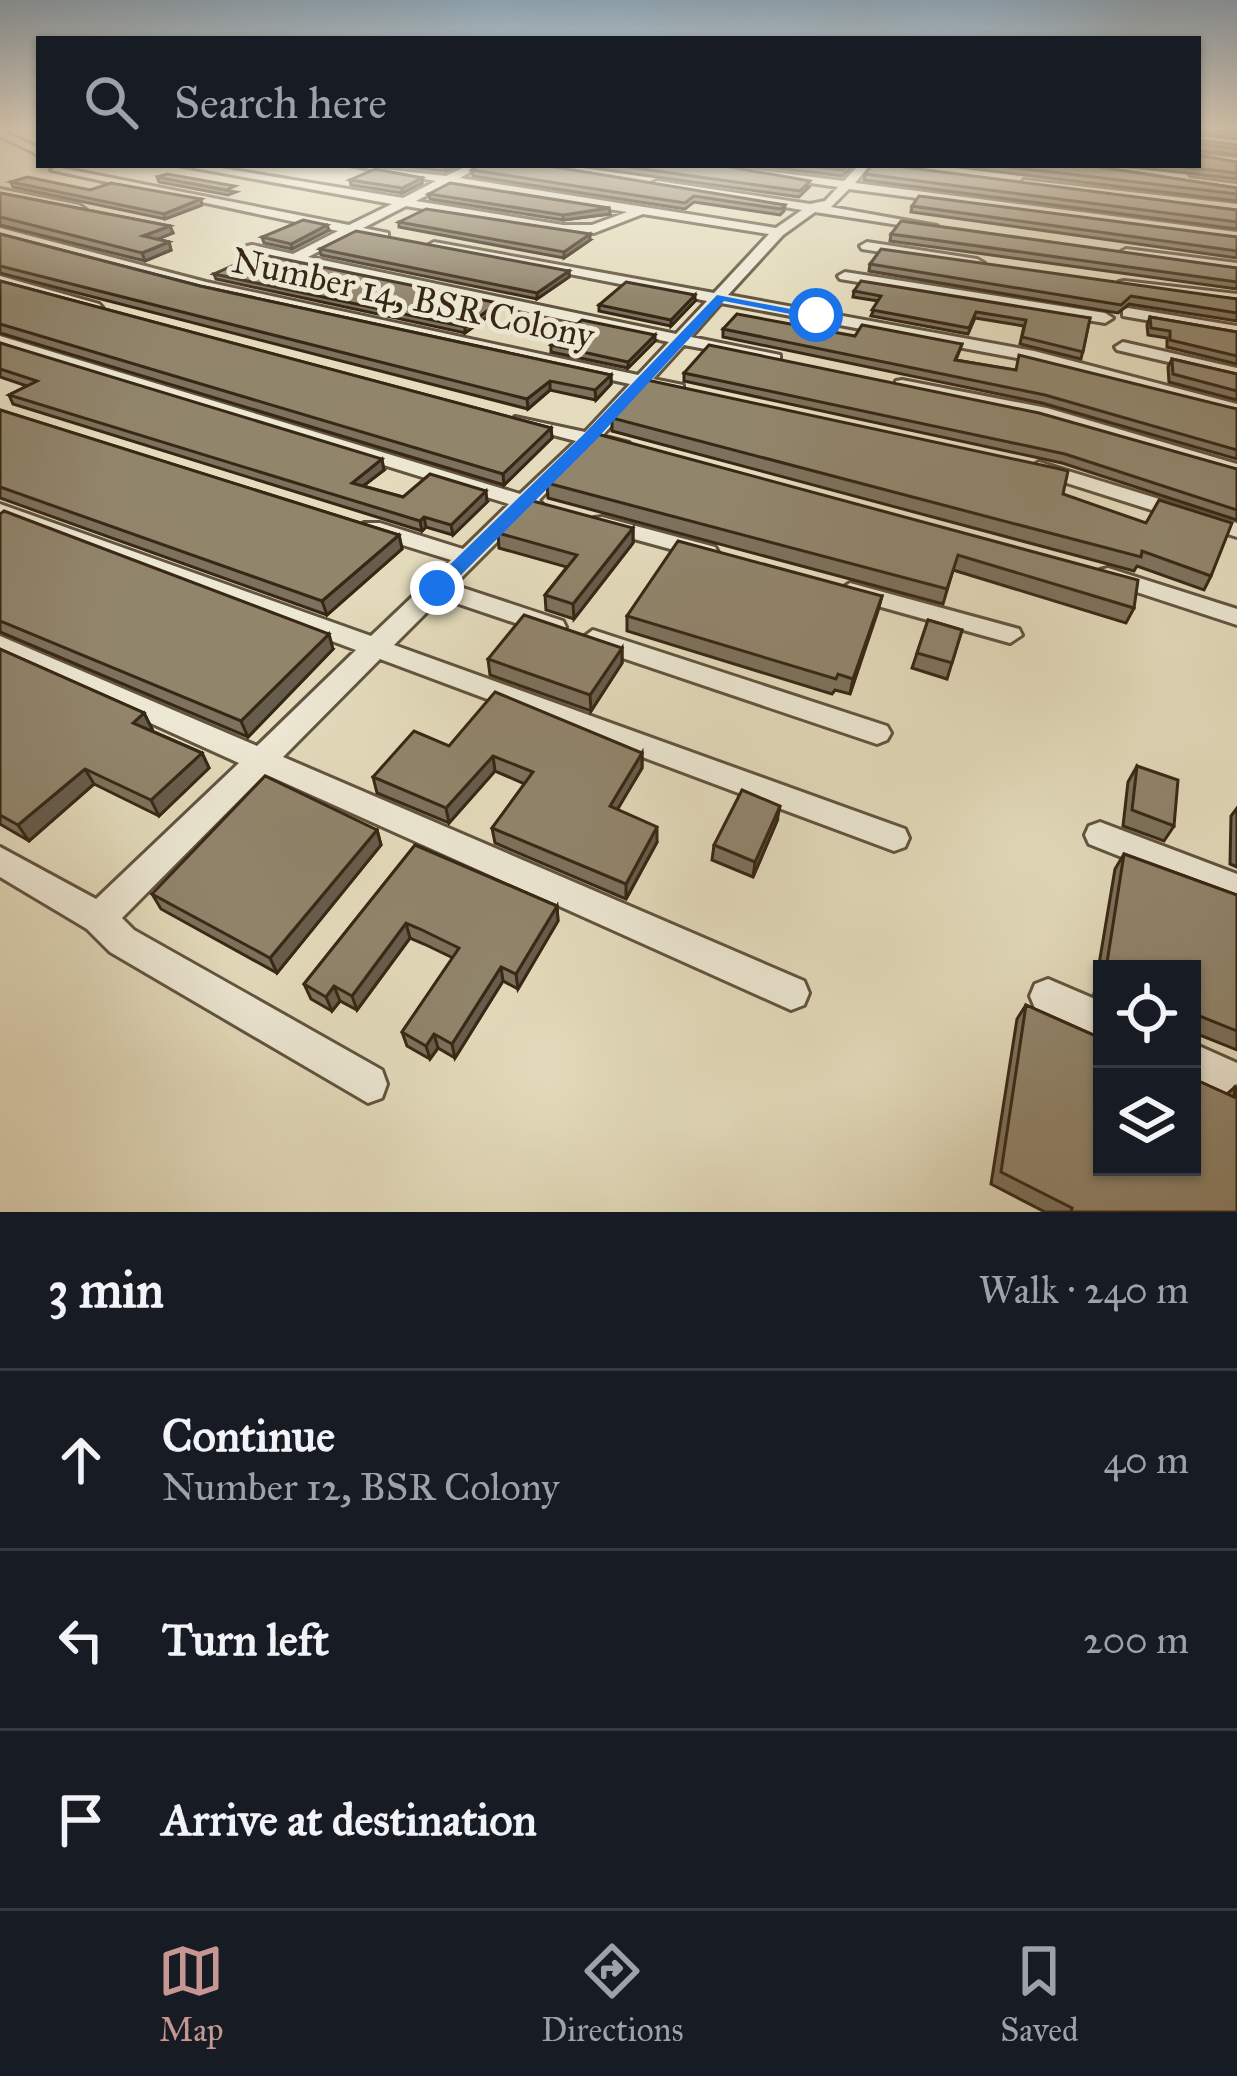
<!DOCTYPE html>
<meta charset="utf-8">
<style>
:root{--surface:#171b24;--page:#20242c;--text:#f1f3f6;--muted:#9ea1a6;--line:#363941;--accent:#c59692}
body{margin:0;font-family:"IM FELL Great Primer",serif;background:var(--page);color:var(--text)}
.controls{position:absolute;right:36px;bottom:36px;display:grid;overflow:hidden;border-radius:0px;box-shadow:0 3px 9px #0004}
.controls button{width:108px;height:108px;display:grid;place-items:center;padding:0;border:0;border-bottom:3px solid var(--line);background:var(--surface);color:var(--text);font:60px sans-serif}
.stop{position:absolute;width:36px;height:36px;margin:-27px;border:9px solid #1a73e8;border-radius:50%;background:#fff}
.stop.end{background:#1a73e8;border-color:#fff;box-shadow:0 3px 12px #0008}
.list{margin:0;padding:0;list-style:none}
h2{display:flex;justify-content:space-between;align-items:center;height:156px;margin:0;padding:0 48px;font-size:51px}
h2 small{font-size:39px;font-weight:400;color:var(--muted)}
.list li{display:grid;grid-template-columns:78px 1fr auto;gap:36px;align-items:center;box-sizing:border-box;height:180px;padding:0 48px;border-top:3px solid var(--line)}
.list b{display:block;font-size:45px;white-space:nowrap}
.list p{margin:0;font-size:39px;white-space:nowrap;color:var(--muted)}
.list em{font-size:39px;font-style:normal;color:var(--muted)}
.icon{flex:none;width:66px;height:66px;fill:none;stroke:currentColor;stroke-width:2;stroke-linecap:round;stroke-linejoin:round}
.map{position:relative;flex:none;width:1237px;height:1212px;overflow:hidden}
.search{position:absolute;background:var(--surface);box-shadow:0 3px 9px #0004;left:36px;right:36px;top:36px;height:132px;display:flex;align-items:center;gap:30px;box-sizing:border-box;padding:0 42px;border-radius:0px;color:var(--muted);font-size:45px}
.sheet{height:696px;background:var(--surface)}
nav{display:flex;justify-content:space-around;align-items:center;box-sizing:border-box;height:168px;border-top:3px solid var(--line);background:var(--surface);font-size:33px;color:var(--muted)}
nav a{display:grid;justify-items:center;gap:6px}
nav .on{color:var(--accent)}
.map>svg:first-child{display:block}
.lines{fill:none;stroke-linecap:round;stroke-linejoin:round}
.minor-casing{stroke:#62543f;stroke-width:6}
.minor{fill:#ede8d4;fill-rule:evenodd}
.wall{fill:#7d725d;stroke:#372715;stroke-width:3}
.shaded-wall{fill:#665d4c;stroke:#372715;stroke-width:3}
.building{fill:#91856c;stroke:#372715;stroke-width:3}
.route{fill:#1a73e8}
.labels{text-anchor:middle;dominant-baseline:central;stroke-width:10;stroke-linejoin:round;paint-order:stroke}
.far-street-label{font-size:36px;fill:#372715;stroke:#ede8d4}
</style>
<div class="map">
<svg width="1237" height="1212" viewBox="0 0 1237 1212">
<rect width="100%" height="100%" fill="#e4dcbd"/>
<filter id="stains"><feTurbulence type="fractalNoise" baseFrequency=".00167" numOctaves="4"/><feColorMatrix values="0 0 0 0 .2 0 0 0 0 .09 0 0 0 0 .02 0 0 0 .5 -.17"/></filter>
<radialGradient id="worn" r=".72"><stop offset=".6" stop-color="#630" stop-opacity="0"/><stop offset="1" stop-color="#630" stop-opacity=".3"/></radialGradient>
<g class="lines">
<g class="minor-casing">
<g id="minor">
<path d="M 0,130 L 39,148 L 39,155 L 0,136 Z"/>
<path d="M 1198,136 L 1237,140 L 1237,146 L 1198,142 Z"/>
<path d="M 1198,154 L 1237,158 L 1237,164 L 1198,160 Z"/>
<path d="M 178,165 L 202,165 L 403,198 L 436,181 L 349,165 L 446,176 L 469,165 L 482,165 L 460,178 L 776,228 L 802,210 L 651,184 L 657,181 L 810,204 L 825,201 L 838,187 L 689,165 L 719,165 L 844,181 L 859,165 L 870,165 L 855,183 L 1237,232 L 1237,240 L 849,189 L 831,207 L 937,226 L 931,230 L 815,212 L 783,235 L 728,295 L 1034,351 L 1237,404 L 1237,415 L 1033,361 L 721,303 L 691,337 L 780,355 L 780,363 L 684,345 L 653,379 L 683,385 L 683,393 L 646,387 L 602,436 L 629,443 L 629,451 L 593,445 L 539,500 L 543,505 L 540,509 L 529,510 L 454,585 L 563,621 L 566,627 L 563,633 L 545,633 L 441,598 L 394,645 L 905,829 L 909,838 L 905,847 L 894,851 L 380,659 L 283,757 L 804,981 L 809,993 L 804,1005 L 791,1010 L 265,774 L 122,918 L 134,930 L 382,1070 L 387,1084 L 382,1098 L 368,1103 L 110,952 L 87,929 L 0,877 L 0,847 L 96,899 L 239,763 L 0,655 L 0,636 L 257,746 L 356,650 L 0,517 L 0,504 L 371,636 L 451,560 L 364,533 L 361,528 L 364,523 L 380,523 L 463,549 L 509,504 L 0,346 L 0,336 L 520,494 L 576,441 L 515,425 L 515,417 L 585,432 L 630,384 L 204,290 L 0,236 L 0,228 L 206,282 L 638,375 L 669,342 L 247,252 L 247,246 L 252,245 L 293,254 L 338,231 L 51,170 L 56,167 L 349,225 L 392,204 ZM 450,183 L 627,212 L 592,225 L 563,225 L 416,201 ZM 406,206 L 563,233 L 594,233 L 643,214 L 769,234 L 714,293 L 434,242 L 427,246 L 707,301 L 676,334 L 308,257 L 352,234 L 388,239 L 388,233 L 363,228 Z"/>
<path d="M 1087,165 L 1185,173 L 1189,178 L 1237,184 L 1237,190 L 1169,182 L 1165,177 Z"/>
<path d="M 1024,180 L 1237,204 L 1237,212 L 1020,185 Z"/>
<path d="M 0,189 L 79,205 L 85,209 L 79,213 L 0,195 Z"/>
<path d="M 867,242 L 977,259 L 984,263 L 977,267 L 862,249 L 860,246 Z"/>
<path d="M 1126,249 L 1237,263 L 1237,271 L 1121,256 L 1119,253 Z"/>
<path d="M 845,272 L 1105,313 L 1113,318 L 1105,323 L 840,279 L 838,276 Z"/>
<path d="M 0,276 L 99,304 L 102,307 L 94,312 L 0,284 Z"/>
<path d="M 1124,281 L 1237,294 L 1237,302 L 1119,288 L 1119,282 Z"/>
<path d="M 1128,308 L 1237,326 L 1237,336 L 1123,316 L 1123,310 Z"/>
<path d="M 1123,342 L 1237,368 L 1237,378 L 1117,350 L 1115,347 Z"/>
<path d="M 902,380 L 1047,408 L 1237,464 L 1237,476 L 1038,417 L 896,389 L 896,381 Z"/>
<path d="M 1039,462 L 1237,523 L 1237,537 L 1032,472 L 1029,468 Z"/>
<path d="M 602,517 L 715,547 L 718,552 L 707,559 L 594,528 L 591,523 L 594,518 Z"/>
<path d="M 1108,568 L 1237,609 L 1237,625 L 1100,580 L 1096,575 L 1100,570 Z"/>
<path d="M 850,583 L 1019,629 L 1022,635 L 1010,643 L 842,596 L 838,591 Z"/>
<path d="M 593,630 L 887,726 L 891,733 L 887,740 L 877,744 L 584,645 L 581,639 Z"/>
<path d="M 1100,822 L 1237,874 L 1237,903 L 1089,844 L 1085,835 L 1089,826 Z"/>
<path d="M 1048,979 L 1102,1002 L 1102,1039 L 1035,1008 L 1030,996 L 1035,984 Z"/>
<path d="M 1192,1043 L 1237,1063 L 1237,1101 L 1192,1081 Z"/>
</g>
</g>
<use href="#minor" class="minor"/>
</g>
<g class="wall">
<path d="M 1198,130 L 1237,130 L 1237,139 L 1199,132 Z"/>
<path d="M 1198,140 L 1237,145 L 1237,155 L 1198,150 Z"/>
<path d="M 1237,162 L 1237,179 L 1118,165 L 1198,165 Z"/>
<path d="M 392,165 L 467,165 L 445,171 Z"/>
<path d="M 571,165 L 719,165 L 809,187 L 799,197 Z"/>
<path d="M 754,165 L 854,165 L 842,176 Z"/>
<path d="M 943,165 L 1086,165 L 1237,188 L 1237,201 Z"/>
<path d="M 472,170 L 785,205 L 784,211 L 780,215 L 694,202 L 685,209 L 473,176 Z"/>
<path d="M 865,174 L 1237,210 L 1237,229 L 864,180 Z"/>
<path d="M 157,177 L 236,192 L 228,195 L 159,182 Z"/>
<path d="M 422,178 L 422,183 L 402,193 L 351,185 L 350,180 Z"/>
<path d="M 11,182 L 90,190 L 202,205 L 165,219 L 13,187 Z"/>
<path d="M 0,193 L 170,226 L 173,233 L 157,239 L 169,242 L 171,250 L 145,261 L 0,225 Z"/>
<path d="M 429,194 L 609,208 L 610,214 L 563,220 L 430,199 Z"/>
<path d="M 912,206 L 1237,237 L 1237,258 L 911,212 Z"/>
<path d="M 399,222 L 590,240 L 564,258 L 399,227 Z"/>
<path d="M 329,230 L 292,249 L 264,243 L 262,237 Z"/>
<path d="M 0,234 L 200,286 L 611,375 L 611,384 L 596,400 L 550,390 L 528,409 L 0,273 Z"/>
<path d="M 891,234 L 1237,268 L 1237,289 L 890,241 Z"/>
<path d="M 320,249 L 569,271 L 569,277 L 537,299 L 321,255 Z"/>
<path d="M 870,264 L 1237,299 L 1237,321 L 1129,304 L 1118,313 L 869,271 Z"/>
<path d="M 214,274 L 498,309 L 465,333 L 216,279 Z"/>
<path d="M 0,281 L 551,428 L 552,438 L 504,485 L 0,333 Z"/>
<path d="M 854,291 L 1090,318 L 1081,359 L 1020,344 L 1024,326 L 975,318 L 968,334 L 871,316 L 878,301 L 853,297 Z"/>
<path d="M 695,301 L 671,326 L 599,311 L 599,305 Z"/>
<path d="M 1150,317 L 1237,332 L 1237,364 L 1167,347 L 1167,338 L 1148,335 L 1147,325 Z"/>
<path d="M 723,329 L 962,344 L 956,360 L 1237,409 L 1237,459 L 1042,403 L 723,337 Z"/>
<path d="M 655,341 L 628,368 L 551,352 L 551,345 Z"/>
<path d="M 0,343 L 384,470 L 363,486 L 403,497 L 487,502 L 453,535 L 426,527 L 422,531 L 13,404 L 9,395 L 27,386 L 0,377 Z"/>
<path d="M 1172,359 L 1237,374 L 1237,400 L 1169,382 L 1168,367 Z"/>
<path d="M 684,373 L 1237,469 L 1237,520 L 1062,463 L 684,381 Z"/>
<path d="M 0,410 L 399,535 L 402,549 L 327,615 L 0,498 Z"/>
<path d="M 612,418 L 1063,494 L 1211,576 L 1204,590 L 1137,566 L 1134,571 L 612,431 Z"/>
<path d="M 597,434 L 1134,608 L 1126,623 L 953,570 L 943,604 L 548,498 L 547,483 Z"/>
<path d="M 0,514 L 333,649 L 248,737 L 0,632 Z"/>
<path d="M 633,528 L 633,543 L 574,619 L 546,610 L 545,595 L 567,567 L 499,548 L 498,533 Z"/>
<path d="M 882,596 L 850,694 L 835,690 L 832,694 L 627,631 L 627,616 Z"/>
<path d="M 928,620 L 962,630 L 947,679 L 912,668 Z"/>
<path d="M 622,648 L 622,663 L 591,711 L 490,675 L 488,659 Z"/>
<path d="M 0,649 L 144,713 L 152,729 L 150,730 L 202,753 L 209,768 L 159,816 L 94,784 L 29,841 L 0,824 Z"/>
<path d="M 449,746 L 642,753 L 642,768 L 617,809 L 657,842 L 626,899 L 495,843 L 492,828 L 525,784 L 495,771 L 449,823 L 377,793 L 373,777 Z"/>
<path d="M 1137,766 L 1174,826 L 1164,841 L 1123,826 L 1128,782 Z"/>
<path d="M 1237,808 L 1237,867 L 1230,864 L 1231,816 Z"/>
<path d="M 777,821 L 753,877 L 712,860 L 714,845 Z"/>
<path d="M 377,830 L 381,845 L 277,973 L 161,909 L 152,894 Z"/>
<path d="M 415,845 L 557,906 L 558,921 L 518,989 L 503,981 L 455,1058 L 438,1048 L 430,1059 L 407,1046 L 402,1032 L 453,958 L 424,944 L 410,938 L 357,1010 L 340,1001 L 332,1011 L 311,999 L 304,984 Z"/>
<path d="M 1124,854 L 1237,895 L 1237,1050 L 1192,1032 L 1192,969 L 1102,969 L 1102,997 L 1094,994 L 1115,869 Z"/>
<path d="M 1026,1005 L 1227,1094 L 1235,1087 L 1237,1212 L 1045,1212 L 991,1184 L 1017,1019 Z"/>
</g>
<g class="shaded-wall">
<path d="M 445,165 L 467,165 L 445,171 Z"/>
<path d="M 422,178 L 422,183 L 402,193 L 402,188 Z"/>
<path d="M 201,199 L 202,205 L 165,219 L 164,214 Z"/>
<path d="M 609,208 L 610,214 L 563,220 L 563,215 Z"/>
<path d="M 327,225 L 329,230 L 292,249 L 291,244 Z"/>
<path d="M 170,226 L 173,233 L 146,244 L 143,236 Z"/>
<path d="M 590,234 L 590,240 L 564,258 L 564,252 Z"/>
<path d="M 169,242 L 171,250 L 145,261 L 142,253 Z"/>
<path d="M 569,271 L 569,277 L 537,299 L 537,293 Z"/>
<path d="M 695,295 L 695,301 L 671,326 L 671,320 Z"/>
<path d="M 498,303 L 498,309 L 465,333 L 465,327 Z"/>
<path d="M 655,335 L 655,341 L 628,368 L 628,362 Z"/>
<path d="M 611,375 L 611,384 L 596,400 L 595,390 Z"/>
<path d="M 550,381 L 550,390 L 528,409 L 527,399 Z"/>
<path d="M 551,428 L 552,438 L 504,485 L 503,474 Z"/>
<path d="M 382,459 L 384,470 L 354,493 L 352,483 Z"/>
<path d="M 486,491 L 487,502 L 453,535 L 451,525 Z"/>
<path d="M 424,517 L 426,527 L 422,531 L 420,521 Z"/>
<path d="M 633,528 L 633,543 L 574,619 L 573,604 Z"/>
<path d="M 399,535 L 402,549 L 327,615 L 322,601 Z"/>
<path d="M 882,596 L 878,611 L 850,694 L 853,679 Z"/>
<path d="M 329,634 L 333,649 L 248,737 L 241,721 Z"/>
<path d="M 622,648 L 622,663 L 591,711 L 590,695 Z"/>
<path d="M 144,713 L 152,729 L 141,738 L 133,723 Z"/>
<path d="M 202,753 L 209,768 L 159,816 L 151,800 Z"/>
<path d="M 642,753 L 642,768 L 610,822 L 610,806 Z"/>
<path d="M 493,756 L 495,771 L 449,823 L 446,808 Z"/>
<path d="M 85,769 L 94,784 L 29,841 L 18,825 Z"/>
<path d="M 780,806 L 777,821 L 753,877 L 755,862 Z"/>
<path d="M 657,827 L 657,842 L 626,899 L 626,884 Z"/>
<path d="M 377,830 L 381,845 L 277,973 L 270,958 Z"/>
<path d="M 557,906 L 558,921 L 518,989 L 516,974 Z"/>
<path d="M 406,923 L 410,938 L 357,1010 L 352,996 Z"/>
<path d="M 501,967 L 503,981 L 455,1058 L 452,1044 Z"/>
<path d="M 334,986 L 340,1001 L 332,1011 L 326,997 Z"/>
<path d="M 434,1034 L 438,1048 L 430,1059 L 426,1046 Z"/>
</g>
<g class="building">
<path d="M 1198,140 L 1237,145 L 1237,149 L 1201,144 L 1198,149 Z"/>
<path d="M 1198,155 L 1237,162 L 1237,173 L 1169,165 L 1198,165 Z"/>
<path d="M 479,165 L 543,165 L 785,205 L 781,209 L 694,196 L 685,203 L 472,170 Z"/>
<path d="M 613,165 L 719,165 L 810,181 L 800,191 Z"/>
<path d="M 801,165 L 849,165 L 843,170 Z"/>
<path d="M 872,165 L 888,165 L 1237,210 L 1237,222 L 865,174 Z"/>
<path d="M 993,165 L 1086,165 L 1237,188 L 1237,194 Z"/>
<path d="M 375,169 L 422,178 L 402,188 L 350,180 Z"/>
<path d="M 167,174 L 235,186 L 226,190 L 157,177 Z"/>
<path d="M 27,177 L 90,190 L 111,183 L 201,199 L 164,214 L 11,182 Z"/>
<path d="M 450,183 L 609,208 L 563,215 L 429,194 Z"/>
<path d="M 0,193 L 170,226 L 143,236 L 169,242 L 142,253 L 0,217 Z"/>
<path d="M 919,196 L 1237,237 L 1237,251 L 912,206 Z"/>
<path d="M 426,209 L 590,234 L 564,252 L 399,222 Z"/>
<path d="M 303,220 L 327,225 L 291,244 L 262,237 Z"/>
<path d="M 901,221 L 1237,268 L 1237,282 L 891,234 Z"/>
<path d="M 356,231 L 569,271 L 537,293 L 320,249 Z"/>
<path d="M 0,234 L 200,286 L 611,375 L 595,390 L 550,381 L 527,399 L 0,266 Z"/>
<path d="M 881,249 L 1237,299 L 1237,313 L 1131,296 L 1121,305 L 870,264 Z"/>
<path d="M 259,254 L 498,303 L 465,327 L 214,274 Z"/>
<path d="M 0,281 L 551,428 L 503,474 L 0,324 Z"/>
<path d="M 861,281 L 1090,318 L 1083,352 L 1022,337 L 1026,320 L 976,312 L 969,328 L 872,310 L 881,296 L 854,291 Z"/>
<path d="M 626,282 L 695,295 L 671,320 L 599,305 Z"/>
<path d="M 737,314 L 855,336 L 862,325 L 962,344 L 955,360 L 1016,370 L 1019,355 L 1237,409 L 1237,450 L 1045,395 L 723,329 Z"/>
<path d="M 1150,317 L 1237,332 L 1237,356 L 1170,340 L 1170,331 L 1151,328 Z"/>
<path d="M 582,320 L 655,335 L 628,362 L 551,345 Z"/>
<path d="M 0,343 L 382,459 L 352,483 L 403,497 L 430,474 L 486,491 L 451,525 L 424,517 L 420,521 L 9,395 L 37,381 L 0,369 Z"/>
<path d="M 709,345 L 1039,413 L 1237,469 L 1237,510 L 1065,454 L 684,373 Z"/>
<path d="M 1172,359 L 1237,374 L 1237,391 L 1173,374 Z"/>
<path d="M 647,380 L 1060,469 L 1068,471 L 1063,494 L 1146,523 L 1159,500 L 1232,523 L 1211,576 L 1142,551 L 1141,557 L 612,418 Z"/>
<path d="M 0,410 L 399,535 L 322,601 L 0,487 Z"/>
<path d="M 597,434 L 1138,580 L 1134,608 L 958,555 L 947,589 L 547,483 Z"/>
<path d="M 529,500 L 633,528 L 573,604 L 545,595 L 577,555 L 498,533 Z"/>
<path d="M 4,511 L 329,634 L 241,721 L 0,621 L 0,514 Z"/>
<path d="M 678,541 L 882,596 L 853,679 L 838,674 L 836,679 L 627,616 Z"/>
<path d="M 524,615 L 622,648 L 590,695 L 488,659 Z"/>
<path d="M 928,620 L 962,630 L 952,663 L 917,653 Z"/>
<path d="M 0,649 L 144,713 L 133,723 L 202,753 L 151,800 L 85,769 L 18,825 L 0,815 Z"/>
<path d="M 495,692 L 642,753 L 610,806 L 657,827 L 626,884 L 492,828 L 533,772 L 493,756 L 446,808 L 373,777 L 414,731 L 449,746 Z"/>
<path d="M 1137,766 L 1178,780 L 1174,826 L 1132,810 Z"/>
<path d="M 265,776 L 377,830 L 270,958 L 152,894 Z"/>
<path d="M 742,790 L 780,806 L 755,862 L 714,845 Z"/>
<path d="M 415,845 L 557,906 L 516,974 L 501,967 L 452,1044 L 434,1034 L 426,1046 L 402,1032 L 459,948 L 420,929 L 406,923 L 352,996 L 334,986 L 326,997 L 304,984 Z"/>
<path d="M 1124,854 L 1237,895 L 1237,1031 L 1192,1013 L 1192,969 L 1106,969 Z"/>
<path d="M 1026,1005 L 1102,1039 L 1102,1167 L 1192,1167 L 1192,1078 L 1234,1097 L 1235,1087 L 1237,1088 L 1237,1212 L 1071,1212 L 1072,1208 L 1001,1172 Z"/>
</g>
<linearGradient id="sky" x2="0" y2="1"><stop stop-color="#8fabc0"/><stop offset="0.43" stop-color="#f3efe1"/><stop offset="1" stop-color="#f3efe1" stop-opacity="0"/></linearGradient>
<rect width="1237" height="299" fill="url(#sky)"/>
<path class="route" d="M 717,295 L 822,315 L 816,319 L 724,301 L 594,442 L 444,592 L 430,592 L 430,584 L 583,435 Z"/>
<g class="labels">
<g class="far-street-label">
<text transform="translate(413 298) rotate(12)">Number 14, BSR Colony</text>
</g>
</g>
<rect width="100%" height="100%" filter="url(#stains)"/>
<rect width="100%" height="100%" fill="url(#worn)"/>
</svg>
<div class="controls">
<button><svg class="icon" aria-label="locate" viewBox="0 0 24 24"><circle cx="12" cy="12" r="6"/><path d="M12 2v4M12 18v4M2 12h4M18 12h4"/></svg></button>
<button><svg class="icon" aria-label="layers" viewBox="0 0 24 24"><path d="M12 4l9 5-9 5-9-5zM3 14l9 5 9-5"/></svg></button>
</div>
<div class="stop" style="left:816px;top:315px"></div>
<div class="stop end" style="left:437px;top:588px"></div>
<div class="search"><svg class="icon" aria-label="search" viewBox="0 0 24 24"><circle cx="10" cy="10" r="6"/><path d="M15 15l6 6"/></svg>Search here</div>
</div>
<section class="sheet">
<h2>3 min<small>Walk · 240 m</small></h2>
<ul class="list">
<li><svg class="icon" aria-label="ahead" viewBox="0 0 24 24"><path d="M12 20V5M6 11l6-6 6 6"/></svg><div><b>Continue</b><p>Number 12, BSR Colony</p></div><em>40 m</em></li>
<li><svg class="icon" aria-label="left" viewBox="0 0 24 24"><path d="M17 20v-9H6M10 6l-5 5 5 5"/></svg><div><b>Turn left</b></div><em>200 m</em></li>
<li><svg class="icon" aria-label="arrive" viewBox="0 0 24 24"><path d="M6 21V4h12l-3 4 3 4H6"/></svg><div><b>Arrive at destination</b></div></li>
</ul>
</section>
<nav>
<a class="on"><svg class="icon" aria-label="map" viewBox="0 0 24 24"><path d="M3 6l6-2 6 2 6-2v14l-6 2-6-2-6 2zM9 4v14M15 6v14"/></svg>Map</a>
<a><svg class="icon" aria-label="directions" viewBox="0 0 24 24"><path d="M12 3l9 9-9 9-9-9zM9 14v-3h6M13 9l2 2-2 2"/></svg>Directions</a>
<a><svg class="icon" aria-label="saved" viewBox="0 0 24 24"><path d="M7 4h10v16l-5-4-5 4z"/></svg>Saved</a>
</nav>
